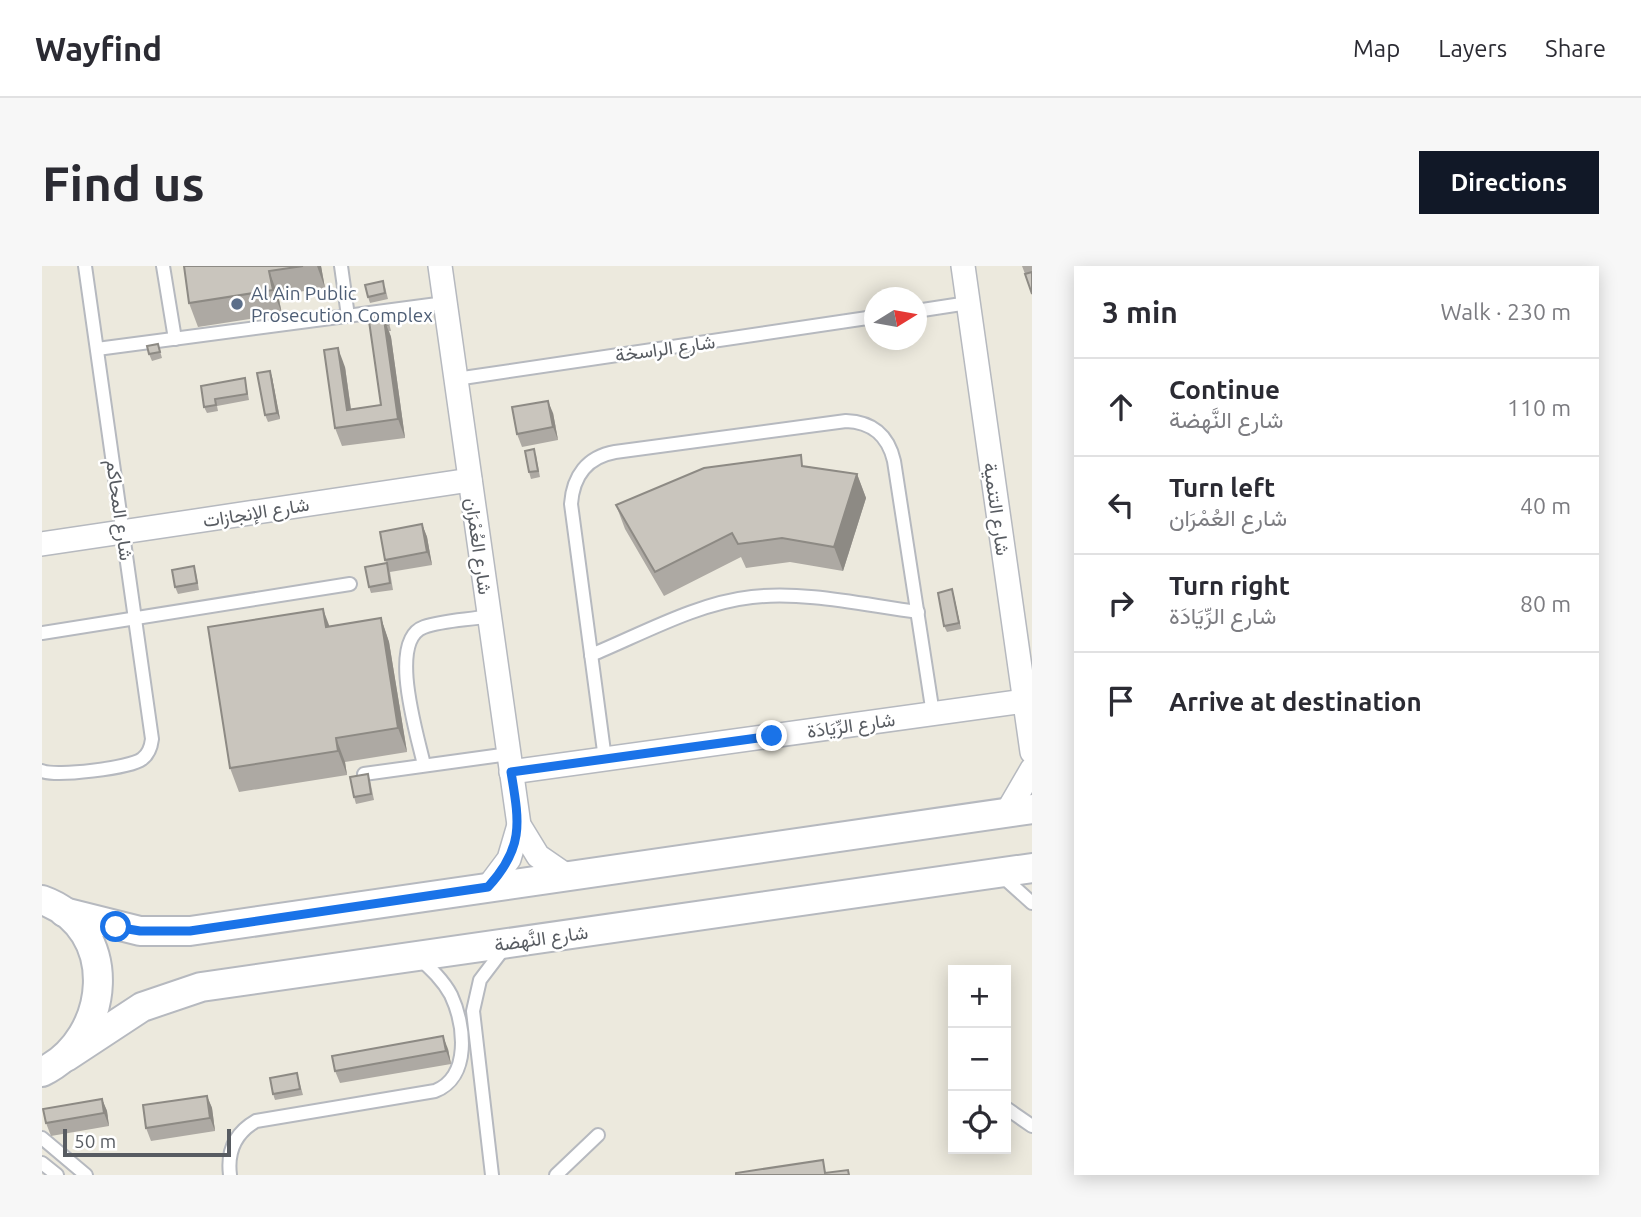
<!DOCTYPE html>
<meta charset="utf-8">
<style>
:root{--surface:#fff;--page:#f7f7f7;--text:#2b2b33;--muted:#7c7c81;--line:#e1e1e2;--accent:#111827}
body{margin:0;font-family:Ubuntu,Vazirmatn,sans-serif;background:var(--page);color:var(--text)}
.controls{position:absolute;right:21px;bottom:21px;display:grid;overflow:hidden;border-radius:0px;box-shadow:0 4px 18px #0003}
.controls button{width:63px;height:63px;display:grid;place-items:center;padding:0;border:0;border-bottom:2px solid var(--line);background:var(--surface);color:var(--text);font:35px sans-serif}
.compass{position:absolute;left:822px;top:21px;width:63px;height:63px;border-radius:50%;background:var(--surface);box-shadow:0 4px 18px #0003;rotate:79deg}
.scale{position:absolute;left:21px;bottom:18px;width:168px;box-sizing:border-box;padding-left:7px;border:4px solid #575b61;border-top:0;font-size:19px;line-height:24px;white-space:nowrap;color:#575b61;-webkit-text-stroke:5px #fff;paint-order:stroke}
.stop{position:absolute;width:21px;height:21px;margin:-16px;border:5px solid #1a73e8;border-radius:50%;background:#fff}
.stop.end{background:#1a73e8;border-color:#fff;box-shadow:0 2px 7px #0008}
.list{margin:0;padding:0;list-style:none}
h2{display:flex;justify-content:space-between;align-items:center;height:91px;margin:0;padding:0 28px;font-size:30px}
h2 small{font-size:23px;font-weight:400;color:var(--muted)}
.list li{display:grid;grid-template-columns:46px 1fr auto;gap:21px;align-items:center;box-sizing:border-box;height:98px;padding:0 28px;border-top:2px solid var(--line)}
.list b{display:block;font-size:26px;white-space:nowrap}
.list p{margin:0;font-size:23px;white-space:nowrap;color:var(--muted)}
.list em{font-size:23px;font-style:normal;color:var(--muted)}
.icon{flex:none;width:38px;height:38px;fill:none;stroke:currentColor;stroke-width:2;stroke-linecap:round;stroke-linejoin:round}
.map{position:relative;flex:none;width:990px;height:909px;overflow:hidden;border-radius:0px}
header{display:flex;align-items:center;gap:42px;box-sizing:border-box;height:98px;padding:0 35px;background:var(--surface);border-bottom:2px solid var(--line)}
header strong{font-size:33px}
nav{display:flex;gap:38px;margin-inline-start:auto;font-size:24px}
.intro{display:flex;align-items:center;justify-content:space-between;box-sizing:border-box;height:168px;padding:0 42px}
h1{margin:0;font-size:49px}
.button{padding:18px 32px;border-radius:0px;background:var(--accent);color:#fff;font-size:24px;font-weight:700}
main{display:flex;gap:42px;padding:0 42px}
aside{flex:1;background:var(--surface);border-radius:0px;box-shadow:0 4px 18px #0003}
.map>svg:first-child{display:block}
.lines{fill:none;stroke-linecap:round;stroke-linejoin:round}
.service-casing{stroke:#b6b9bf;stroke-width:16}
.minor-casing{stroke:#b6b9bf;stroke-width:26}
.tertiary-casing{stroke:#b6b9bf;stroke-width:32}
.service{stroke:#fff;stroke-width:12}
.minor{stroke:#fff;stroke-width:23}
.tertiary{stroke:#fff;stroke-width:28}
.wall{fill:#ada9a3}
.shaded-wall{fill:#8d8a84}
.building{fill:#c9c5bd;stroke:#8d8a84;stroke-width:2}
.route{stroke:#1a73e8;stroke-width:9}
.service-dot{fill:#5c6f8a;stroke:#fff;stroke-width:2.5}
.labels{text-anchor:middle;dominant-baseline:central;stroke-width:5;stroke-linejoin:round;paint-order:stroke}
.service-label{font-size:19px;fill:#4e5e75;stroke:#fff;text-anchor:start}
.street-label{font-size:19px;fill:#575b61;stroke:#fff}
</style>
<header>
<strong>Wayfind</strong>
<nav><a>Map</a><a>Layers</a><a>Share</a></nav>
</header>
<div class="intro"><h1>Find us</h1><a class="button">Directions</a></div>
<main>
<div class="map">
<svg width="990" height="909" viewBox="0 0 990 909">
<rect width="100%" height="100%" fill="#ece9dd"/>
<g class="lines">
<g class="service-casing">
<g id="service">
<path d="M 121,0 L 133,73"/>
<path d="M 299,0 L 306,50"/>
<path d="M 874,45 L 926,37"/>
<path d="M 55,83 L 403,37"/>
<path d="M 414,113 L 832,51"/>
<path d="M 0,367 L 308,318"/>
<path d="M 549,389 C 600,368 655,337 710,331 C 764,325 822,339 876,346"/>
<path d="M 563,493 L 529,238 C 531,210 545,191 573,186 L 804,155 C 830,156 846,169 852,195 L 891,448"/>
<path d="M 382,499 C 376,471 345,374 382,361 C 402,354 427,354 447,350"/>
<path d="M 0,505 C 14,511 88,502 100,493 C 107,488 109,481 110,473 L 43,0"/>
<path d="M 322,508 L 467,488"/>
<path d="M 960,610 L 990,637"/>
<path d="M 964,842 L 990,860"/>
<path d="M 0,872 L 44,909"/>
<path d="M 0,897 L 15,909"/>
<path d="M 188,909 C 185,885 193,867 214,855 L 393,825 C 429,811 423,759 409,729 C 401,714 389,703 377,692"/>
<path d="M 450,909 L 431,745 L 438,714 L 463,681"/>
<path d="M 514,909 L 556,869"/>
</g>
</g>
<g class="minor-casing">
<g id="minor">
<path d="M 398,0 L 477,559 L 496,590 L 525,610"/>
<path d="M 921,0 L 990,486"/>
<path d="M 0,278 L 428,214"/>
<path d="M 469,506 L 982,435"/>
<path d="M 965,546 L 990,503"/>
<path d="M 446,621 L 467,593 L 477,559"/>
</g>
</g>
<g class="tertiary-casing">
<g id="tertiary">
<path d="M 0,634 C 79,662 70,772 0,806"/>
<path d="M 22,646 L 98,665 L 148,665 L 990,543"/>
<path d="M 24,791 L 100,741 L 159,721 L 990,602"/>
</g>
</g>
<use href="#service" class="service"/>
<use href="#minor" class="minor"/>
<use href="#tertiary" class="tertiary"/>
</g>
<g class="wall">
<path d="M 142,0 L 279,0 L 283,22 L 236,29 L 240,48 L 156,61 L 147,37 Z"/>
<path d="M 980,0 L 990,0 L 990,28 L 985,13 Z"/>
<path d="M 343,21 L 346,33 L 328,37 L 326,31 Z"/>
<path d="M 344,45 L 349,65 L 347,65 L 349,71 L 363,172 L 300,180 L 293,162 L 303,101 L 309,143 L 339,139 L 330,55 Z"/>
<path d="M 116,78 L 120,92 L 110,95 L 107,88 Z"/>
<path d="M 228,105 L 230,111 L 238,153 L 226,156 L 223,149 Z"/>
<path d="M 203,112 L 207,134 L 175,140 L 176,145 L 165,147 L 162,141 Z"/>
<path d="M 511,147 L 516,174 L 480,181 L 475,168 Z"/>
<path d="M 494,189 L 498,211 L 489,213 L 487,206 Z"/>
<path d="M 763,200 L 815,208 L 824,232 L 801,305 L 748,296 L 704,302 L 699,291 L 622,330 L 583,263 L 574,239 Z"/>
<path d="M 380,258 L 385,271 L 390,299 L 348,306 L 351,324 L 329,327 L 327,321 L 344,297 L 343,294 Z"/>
<path d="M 154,307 L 157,324 L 136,328 L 133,321 Z"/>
<path d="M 910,323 L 919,363 L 905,366 L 902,360 Z"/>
<path d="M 339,352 L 347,376 L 365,486 L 303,496 L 305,509 L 197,526 L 188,502 L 288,360 Z"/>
<path d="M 326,508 L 328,514 L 332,534 L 314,538 L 312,531 Z"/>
<path d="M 406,783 L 409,798 L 298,817 L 293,805 Z"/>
<path d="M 255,807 L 261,829 L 233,834 L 231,828 Z"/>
<path d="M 165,830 L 170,842 L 173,865 L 109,875 L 104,862 Z"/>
<path d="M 60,833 L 65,845 L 67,860 L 9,870 L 4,857 Z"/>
</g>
<g class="shaded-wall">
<path d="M 275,0 L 279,0 L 283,22 Z"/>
<path d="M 227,5 L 236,29 L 240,48 L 231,24 Z"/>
<path d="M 342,53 L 349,71 L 363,172 L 356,153 Z"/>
<path d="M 296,82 L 303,101 L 311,159 L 305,144 Z"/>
<path d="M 228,105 L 230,111 L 238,153 L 235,147 Z"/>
<path d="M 506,135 L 511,147 L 516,174 L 511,161 Z"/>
<path d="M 815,208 L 824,232 L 801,305 L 792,281 Z"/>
<path d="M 380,258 L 385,271 L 390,299 L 385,286 Z"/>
<path d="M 910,323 L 912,330 L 919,363 L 917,357 Z"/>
<path d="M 281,343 L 290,367 L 284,361 Z"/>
<path d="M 339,352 L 347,376 L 365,486 L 356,462 Z"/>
<path d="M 294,472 L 303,496 L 305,509 L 296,485 Z"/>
<path d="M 401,770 L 406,783 L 409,798 L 404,785 Z"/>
<path d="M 165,830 L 170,842 L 173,865 L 168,852 Z"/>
<path d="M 60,833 L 65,845 L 67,860 L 62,847 Z"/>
</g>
<g class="building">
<path d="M 142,0 L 261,0 L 227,5 L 231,24 L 147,37 Z"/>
<path d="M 990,6 L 990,28 L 983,8 Z"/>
<path d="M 341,15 L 343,27 L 326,31 L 323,19 Z"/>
<path d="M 344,45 L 347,58 L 344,59 L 342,53 L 330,55 L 329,49 Z"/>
<path d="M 342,53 L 356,153 L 293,162 L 282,84 L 296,82 L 305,144 L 339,139 L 327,55 Z"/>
<path d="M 116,78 L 118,86 L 107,88 L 105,80 Z"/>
<path d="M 228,105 L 235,147 L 223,149 L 215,107 Z"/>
<path d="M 203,112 L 205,128 L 173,133 L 174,139 L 162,141 L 159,120 Z"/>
<path d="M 506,135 L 511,161 L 475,168 L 470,141 Z"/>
<path d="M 492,183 L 496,205 L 487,206 L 483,185 Z"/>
<path d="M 759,189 L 760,200 L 815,208 L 792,281 L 740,272 L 696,278 L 690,267 L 613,306 L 574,239 L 662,202 Z"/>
<path d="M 380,258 L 385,286 L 343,294 L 338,266 Z"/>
<path d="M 345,297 L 348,317 L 327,321 L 323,301 Z"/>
<path d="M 152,300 L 155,317 L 133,321 L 130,304 Z"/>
<path d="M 910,323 L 917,357 L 902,360 L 896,327 Z"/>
<path d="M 281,343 L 284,361 L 339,352 L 356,462 L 294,472 L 296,485 L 188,502 L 166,361 Z"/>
<path d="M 326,508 L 329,528 L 312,531 L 308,511 Z"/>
<path d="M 401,770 L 404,785 L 293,805 L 290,790 Z"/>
<path d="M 255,807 L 258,823 L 231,828 L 228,812 Z"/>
<path d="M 165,830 L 168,852 L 104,862 L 101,839 Z"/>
<path d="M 60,833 L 62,847 L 4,857 L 1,843 Z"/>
<path d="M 781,894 L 783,907 L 806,904 L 807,909 L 694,909 L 694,907 Z"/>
</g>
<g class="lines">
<path class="route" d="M 74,661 L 98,665 L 148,665 L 446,621 C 483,581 477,555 469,506 L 730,470"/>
</g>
<circle class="service-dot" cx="195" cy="38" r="7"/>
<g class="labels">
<g class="service-label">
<text x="209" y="27">Al Ain Public<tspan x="209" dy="22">Prosecution Complex</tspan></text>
</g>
<g class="street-label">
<text transform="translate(623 82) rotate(-8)">شارع الراسخة</text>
<text transform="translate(955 243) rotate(82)">شارع التنمية</text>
<text transform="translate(78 244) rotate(82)">شارع المحاكم</text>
<text transform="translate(214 246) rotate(-9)">شارع الإنجازات</text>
<text transform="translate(437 280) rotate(82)">شارع العُمْرَان</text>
<text transform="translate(809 459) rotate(-8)">شارع الرِّيَادَة</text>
<text transform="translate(499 672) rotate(-8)">شارع النَّهضة</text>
</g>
</g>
</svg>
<div class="controls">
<button>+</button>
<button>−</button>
<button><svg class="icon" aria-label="locate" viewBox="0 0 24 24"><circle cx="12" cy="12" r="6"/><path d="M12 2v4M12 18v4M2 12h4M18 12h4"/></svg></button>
</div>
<svg class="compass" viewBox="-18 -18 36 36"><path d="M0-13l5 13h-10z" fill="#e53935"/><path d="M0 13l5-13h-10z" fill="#7c7c81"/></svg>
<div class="scale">50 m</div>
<div class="stop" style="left:74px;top:661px"></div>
<div class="stop end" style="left:730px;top:470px"></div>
</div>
<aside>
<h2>3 min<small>Walk · 230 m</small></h2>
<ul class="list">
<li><svg class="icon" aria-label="ahead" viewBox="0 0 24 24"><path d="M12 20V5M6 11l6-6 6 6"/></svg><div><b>Continue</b><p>شارع النَّهضة</p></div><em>110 m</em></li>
<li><svg class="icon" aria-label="left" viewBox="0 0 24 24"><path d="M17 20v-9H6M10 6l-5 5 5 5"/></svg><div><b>Turn left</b><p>شارع العُمْرَان</p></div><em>40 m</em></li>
<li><svg class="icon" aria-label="right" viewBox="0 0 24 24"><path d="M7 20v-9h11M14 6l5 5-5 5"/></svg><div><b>Turn right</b><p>شارع الرِّيَادَة</p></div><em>80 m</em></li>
<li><svg class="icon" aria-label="arrive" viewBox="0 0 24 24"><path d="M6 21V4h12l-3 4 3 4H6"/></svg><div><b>Arrive at destination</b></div></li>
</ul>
</aside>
</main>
